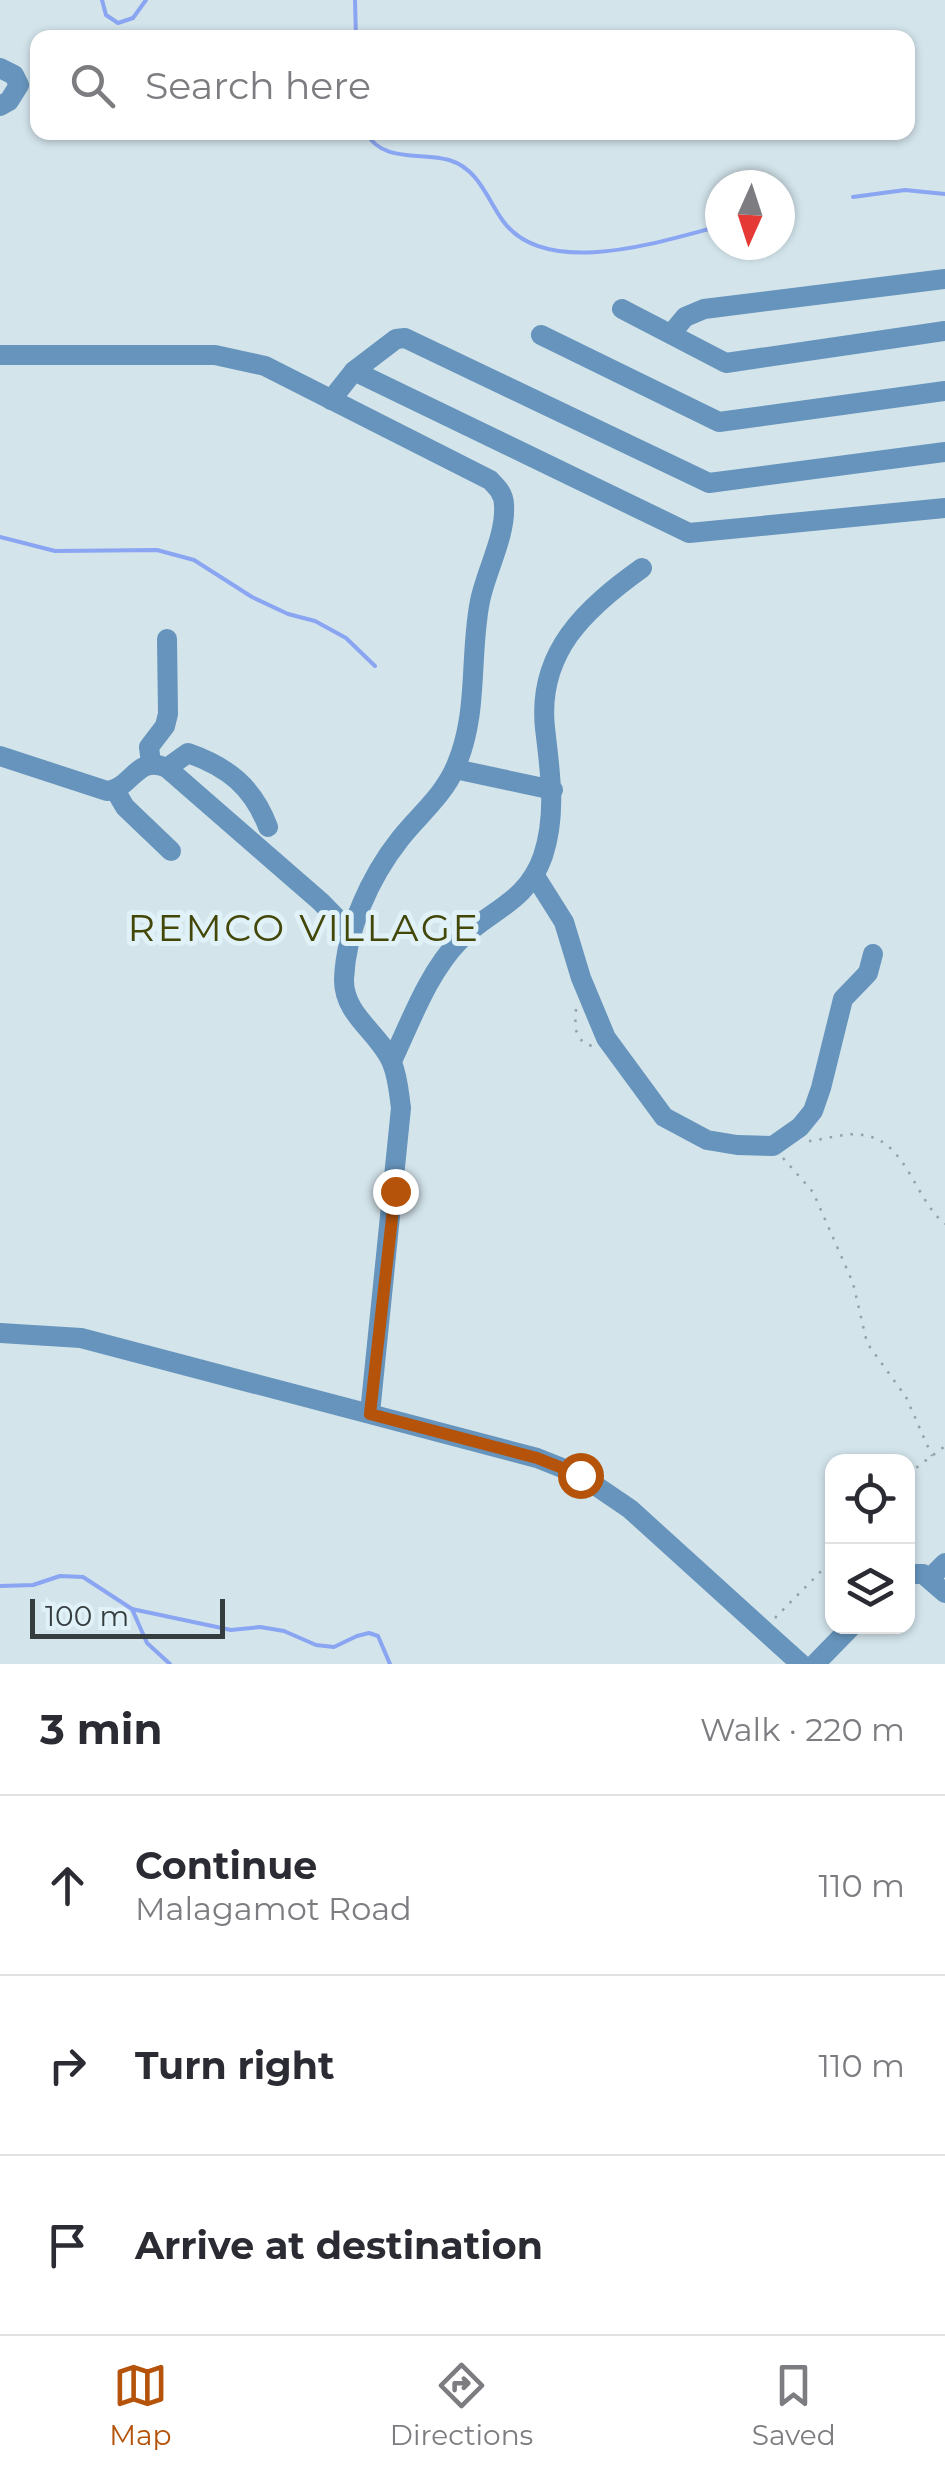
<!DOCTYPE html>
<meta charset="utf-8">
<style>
:root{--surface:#fff;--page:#f2f2f3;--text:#2b2b33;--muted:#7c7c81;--line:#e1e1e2;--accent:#b45309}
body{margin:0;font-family:Montserrat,sans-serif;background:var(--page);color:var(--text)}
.controls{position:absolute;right:30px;bottom:30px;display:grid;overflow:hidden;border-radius:20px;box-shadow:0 2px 8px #0004}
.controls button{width:90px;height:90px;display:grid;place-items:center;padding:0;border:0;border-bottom:2px solid var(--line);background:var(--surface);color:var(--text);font:50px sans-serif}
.compass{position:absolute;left:705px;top:170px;width:90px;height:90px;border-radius:50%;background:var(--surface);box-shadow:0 2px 8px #0004;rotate:183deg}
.scale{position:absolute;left:30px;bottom:25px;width:195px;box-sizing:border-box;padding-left:10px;border:5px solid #363d3f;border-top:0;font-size:28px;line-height:35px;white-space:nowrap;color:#363d3f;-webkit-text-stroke:8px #e0f1f8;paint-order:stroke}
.stop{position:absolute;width:30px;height:30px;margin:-22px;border:8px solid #b45309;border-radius:50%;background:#fff}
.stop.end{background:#b45309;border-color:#fff;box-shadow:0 2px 10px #0008}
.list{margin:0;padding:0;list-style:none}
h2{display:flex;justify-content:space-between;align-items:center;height:130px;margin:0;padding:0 40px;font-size:42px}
h2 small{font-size:32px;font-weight:400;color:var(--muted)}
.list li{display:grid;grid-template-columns:65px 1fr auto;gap:30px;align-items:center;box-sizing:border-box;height:180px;padding:0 40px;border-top:2px solid var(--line)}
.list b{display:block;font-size:38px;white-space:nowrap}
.list p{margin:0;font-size:32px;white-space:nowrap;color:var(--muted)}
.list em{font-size:32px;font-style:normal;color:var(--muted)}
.icon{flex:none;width:55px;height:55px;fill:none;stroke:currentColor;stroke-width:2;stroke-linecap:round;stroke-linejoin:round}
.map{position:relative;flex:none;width:945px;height:1664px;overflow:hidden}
.search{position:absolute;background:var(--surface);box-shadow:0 2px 8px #0004;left:30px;right:30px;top:30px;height:110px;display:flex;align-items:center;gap:25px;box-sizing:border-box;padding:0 35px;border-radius:20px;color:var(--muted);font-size:38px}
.sheet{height:670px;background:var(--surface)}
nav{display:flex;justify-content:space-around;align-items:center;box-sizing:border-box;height:140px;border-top:2px solid var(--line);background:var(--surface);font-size:28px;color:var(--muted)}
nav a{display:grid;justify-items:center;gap:5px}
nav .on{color:var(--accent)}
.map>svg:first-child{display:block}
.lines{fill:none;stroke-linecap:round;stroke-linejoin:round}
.stream{stroke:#8aa5f1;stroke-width:4}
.path{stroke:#94a1a6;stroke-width:2.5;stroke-dasharray:2.5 8;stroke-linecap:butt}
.minor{stroke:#6694bc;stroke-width:20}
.route{stroke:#b45309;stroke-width:12}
.labels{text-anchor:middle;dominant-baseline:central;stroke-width:10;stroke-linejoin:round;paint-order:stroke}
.neighbourhood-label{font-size:38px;letter-spacing:2.5px;fill:#434708;stroke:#e0f1f8}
</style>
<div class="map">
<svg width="945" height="1664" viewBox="0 0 945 1664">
<rect width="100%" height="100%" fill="#d3e4eb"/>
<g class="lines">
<g class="stream">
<path d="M 102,0 L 106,15 L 118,23 L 133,18 L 146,0"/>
<path d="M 355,0 L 356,38"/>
<path d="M 366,132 C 381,163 422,152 449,160 C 479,169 487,199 503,221 C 546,280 662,241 720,226"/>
<path d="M 853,197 L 905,190 L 945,194"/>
<path d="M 0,537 L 55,551 L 157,550 L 194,560 L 252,597 L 288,614 L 315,621 L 346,638 L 375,666"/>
<path d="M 0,1586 L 33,1585 L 60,1576 L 83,1577 L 132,1609 L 231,1630 L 260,1627 L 284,1631 L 316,1645 L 334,1647 L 357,1636 L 369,1633 L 378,1636 L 390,1664"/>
<path d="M 132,1609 L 147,1643 L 170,1664"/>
</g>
<g class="path">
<path d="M 576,1009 C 575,1026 573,1040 592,1046"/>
<path d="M 809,1141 C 827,1139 846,1132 863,1135 C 906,1140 915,1200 945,1224"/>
<path d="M 783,1158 L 813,1192 L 853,1283 L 867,1343 L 906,1397 L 932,1456"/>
<path d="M 908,1474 L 945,1446"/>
<path d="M 775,1618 L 832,1560"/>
</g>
<g class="minor">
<path d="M 0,68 L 14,75 L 19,85 L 9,101 L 0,106"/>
<path d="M 622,309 L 726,363 L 945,331"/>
<path d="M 671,334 L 685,317 L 704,309 L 945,279"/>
<path d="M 541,335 L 719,422 L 945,391"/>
<path d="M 0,355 L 215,355 L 265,366 L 490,480 C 497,487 504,494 504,505 C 506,536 486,571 480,601 C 469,657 479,712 456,766 C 444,795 419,815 400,839 C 370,877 346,930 344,979 C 343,1015 380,1033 392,1063 C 398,1077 399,1094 401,1108 L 370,1413"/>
<path d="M 354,371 L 396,339 L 405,338 L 709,483 L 945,452"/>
<path d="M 331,400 L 354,371 L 689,533 L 945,508"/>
<path d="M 0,756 L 107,791 C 133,788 136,754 167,768 L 321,902 L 351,933"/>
<path d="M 151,763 L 149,747 L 165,726 L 168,714 L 167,639"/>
<path d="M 167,768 L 188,753 C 228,767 253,787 268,827"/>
<path d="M 455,769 L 553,790"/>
<path d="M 115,790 L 125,807 L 171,851"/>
<path d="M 535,876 L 564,922 L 581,978 L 606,1038 L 664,1117 L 707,1140 L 737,1145 L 773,1146 L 800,1127 L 813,1111 L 821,1088 L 843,999 L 868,973 L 873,954"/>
<path d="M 392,1061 C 411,1021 428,973 459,941 C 490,909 526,904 543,856 C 557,813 550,772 545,728 C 537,652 586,608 642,568"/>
<path d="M 0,1333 L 81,1338 L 537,1458 L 580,1475 L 630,1509 L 801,1664"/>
<path d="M 908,1574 L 923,1574 L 945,1593"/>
<path d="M 930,1578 L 945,1563"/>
<path d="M 815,1664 L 852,1626"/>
</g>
</g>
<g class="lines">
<path class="route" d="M 395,1191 L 370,1414 L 537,1458 L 580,1475"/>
</g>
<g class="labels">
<g class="neighbourhood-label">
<text x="304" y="927">REMCO VILLAGE</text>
</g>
</g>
</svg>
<div class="controls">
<button><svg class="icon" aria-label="locate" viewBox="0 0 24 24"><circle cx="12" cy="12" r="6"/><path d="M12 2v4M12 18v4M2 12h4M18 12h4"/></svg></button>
<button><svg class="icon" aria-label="layers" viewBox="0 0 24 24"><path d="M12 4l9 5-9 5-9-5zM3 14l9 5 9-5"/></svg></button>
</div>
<svg class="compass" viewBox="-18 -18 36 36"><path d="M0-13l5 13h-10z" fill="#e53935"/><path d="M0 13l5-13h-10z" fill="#7c7c81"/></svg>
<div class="scale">100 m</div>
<div class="stop" style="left:580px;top:1475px"></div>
<div class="stop end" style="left:395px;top:1191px"></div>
<div class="search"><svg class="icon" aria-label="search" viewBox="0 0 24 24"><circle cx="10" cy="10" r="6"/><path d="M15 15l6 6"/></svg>Search here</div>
</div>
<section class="sheet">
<h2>3 min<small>Walk · 220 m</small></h2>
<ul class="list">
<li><svg class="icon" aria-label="ahead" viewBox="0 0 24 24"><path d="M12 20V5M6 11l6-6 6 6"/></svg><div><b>Continue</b><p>Malagamot Road</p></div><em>110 m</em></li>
<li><svg class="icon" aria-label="right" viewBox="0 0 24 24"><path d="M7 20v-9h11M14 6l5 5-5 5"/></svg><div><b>Turn right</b></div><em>110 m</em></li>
<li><svg class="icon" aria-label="arrive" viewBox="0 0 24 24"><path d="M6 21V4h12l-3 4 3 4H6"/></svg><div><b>Arrive at destination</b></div></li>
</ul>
</section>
<nav>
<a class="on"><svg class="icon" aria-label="map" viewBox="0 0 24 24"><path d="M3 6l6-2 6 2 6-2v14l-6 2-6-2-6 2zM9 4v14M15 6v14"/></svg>Map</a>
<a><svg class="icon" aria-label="directions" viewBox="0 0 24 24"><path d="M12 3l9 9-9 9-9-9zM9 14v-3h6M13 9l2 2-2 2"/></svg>Directions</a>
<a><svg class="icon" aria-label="saved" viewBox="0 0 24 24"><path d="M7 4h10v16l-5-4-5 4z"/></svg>Saved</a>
</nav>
